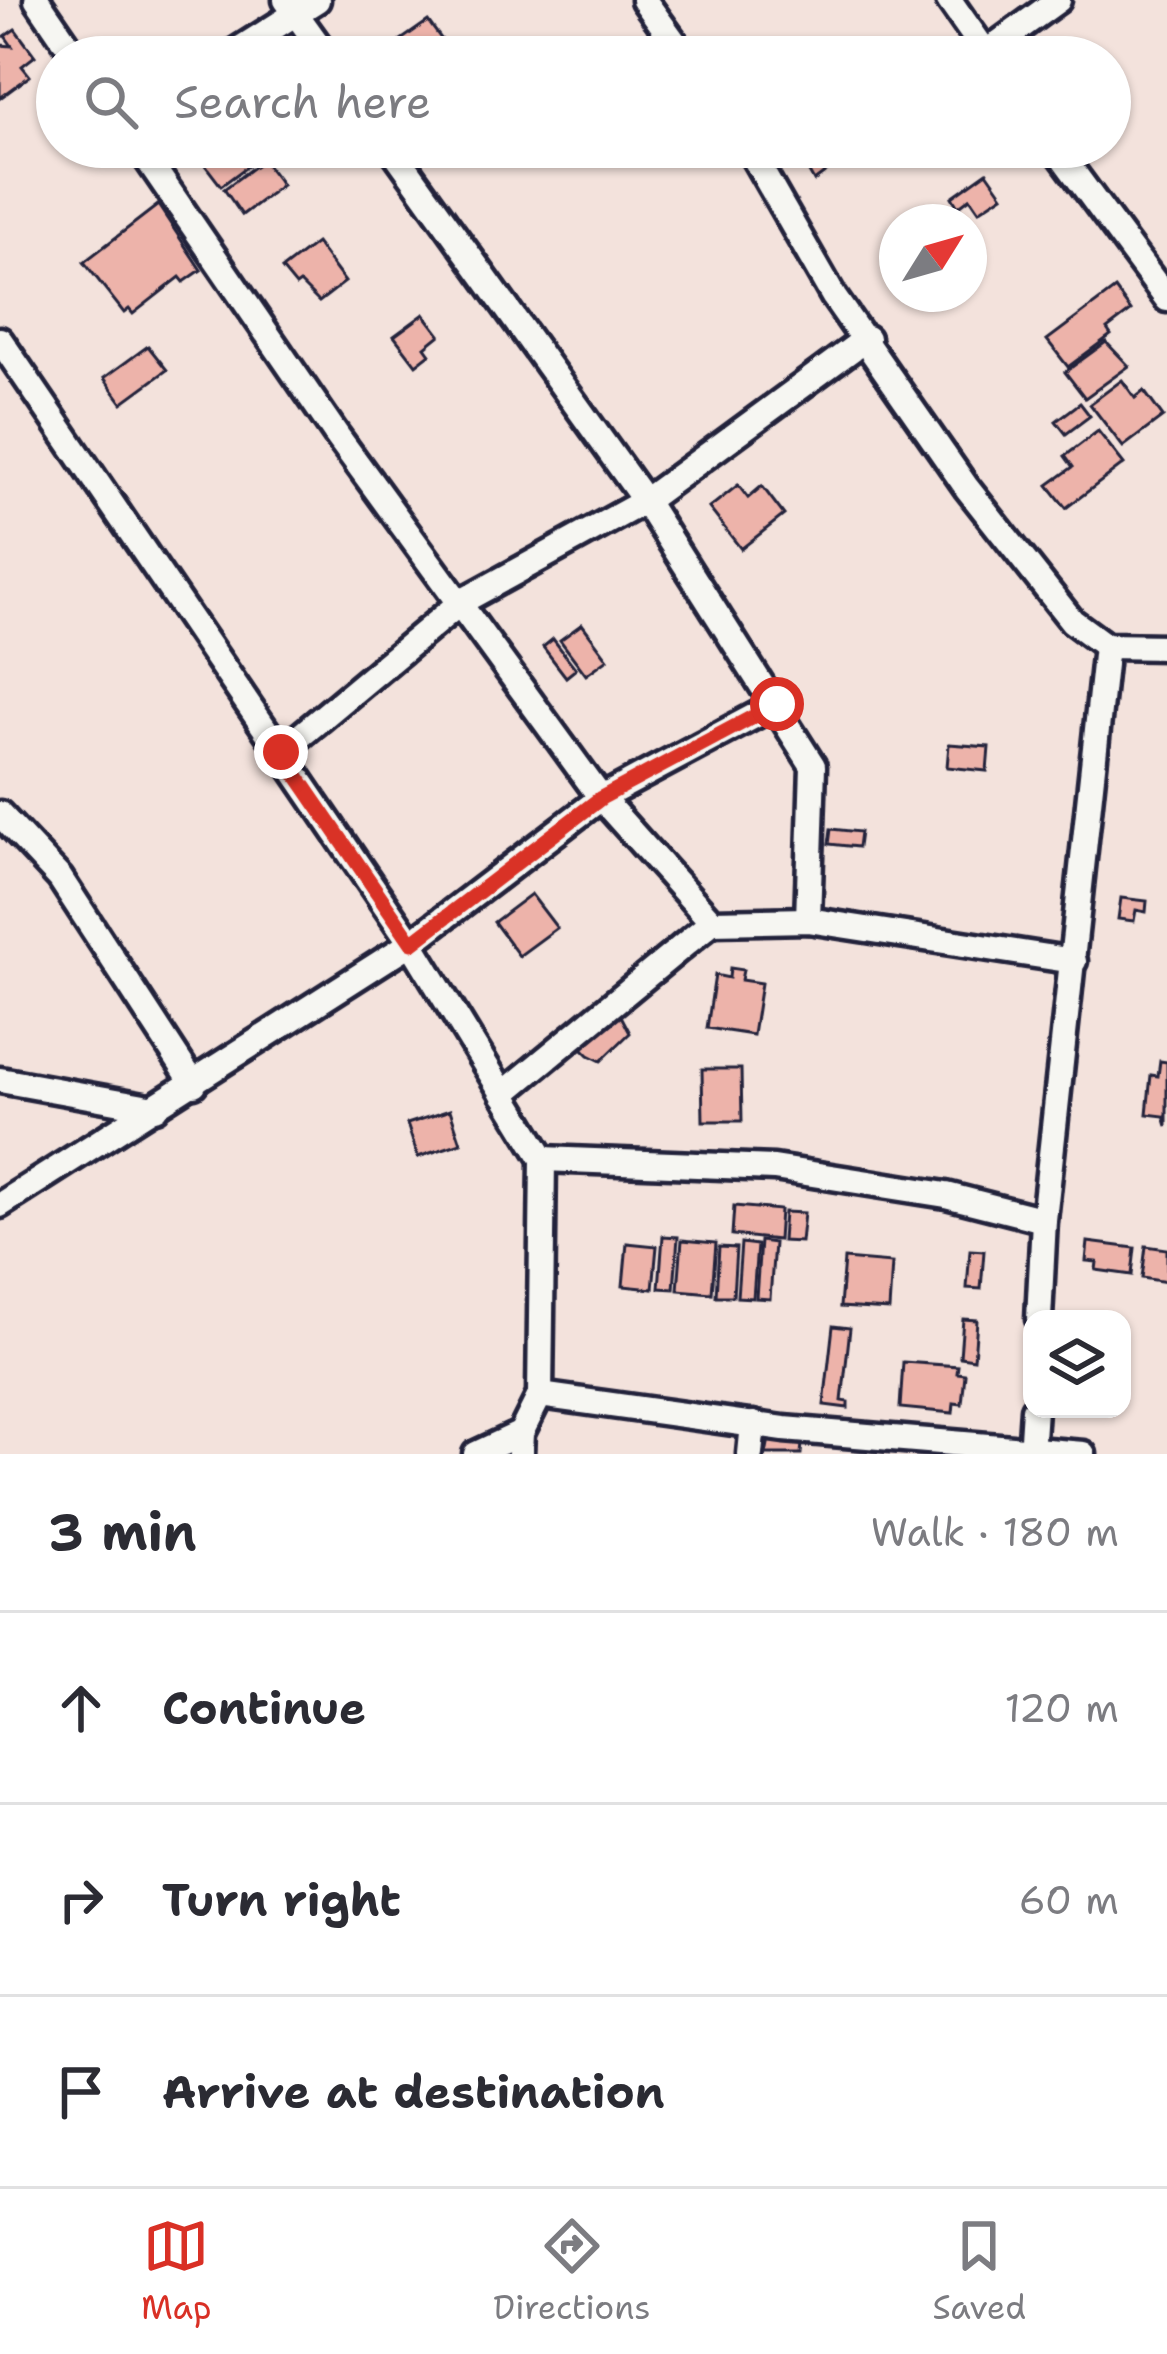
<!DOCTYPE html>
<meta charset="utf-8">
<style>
:root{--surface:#fff;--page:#f7f7f7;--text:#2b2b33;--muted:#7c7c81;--line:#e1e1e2;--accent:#d93025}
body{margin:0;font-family:"Shantell Sans",sans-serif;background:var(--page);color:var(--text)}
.controls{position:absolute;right:36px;bottom:36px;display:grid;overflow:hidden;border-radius:24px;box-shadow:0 3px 9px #0004}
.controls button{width:108px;height:108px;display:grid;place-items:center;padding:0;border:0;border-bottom:3px solid var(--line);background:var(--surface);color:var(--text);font:60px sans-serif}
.compass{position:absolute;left:879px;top:204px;width:108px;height:108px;border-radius:50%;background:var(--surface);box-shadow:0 3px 9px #0004;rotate:53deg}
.stop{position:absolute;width:36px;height:36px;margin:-27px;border:9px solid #d93025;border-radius:50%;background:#fff}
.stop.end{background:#d93025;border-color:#fff;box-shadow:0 3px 12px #0008}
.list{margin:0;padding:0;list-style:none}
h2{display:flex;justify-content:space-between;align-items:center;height:156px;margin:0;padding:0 48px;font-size:51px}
h2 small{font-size:39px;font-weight:400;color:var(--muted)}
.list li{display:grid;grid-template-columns:78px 1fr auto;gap:36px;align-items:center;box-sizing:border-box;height:192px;padding:0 48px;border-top:3px solid var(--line)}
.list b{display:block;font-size:45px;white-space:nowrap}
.list em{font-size:39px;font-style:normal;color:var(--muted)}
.icon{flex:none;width:66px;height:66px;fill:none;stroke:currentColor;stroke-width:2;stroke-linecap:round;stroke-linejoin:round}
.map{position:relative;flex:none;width:1167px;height:1454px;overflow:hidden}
.search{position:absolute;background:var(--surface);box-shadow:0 3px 9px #0004;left:36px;right:36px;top:36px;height:132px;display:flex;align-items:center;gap:30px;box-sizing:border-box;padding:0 42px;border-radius:66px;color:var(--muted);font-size:45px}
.sheet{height:732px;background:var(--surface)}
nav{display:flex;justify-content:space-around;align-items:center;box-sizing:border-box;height:168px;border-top:3px solid var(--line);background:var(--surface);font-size:33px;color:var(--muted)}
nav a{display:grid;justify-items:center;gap:6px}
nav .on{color:var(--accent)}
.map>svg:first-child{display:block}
.building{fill:#edb3aa;stroke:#22223b;stroke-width:3}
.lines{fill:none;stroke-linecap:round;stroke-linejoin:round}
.street-casing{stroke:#22223b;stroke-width:33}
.street{stroke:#f6f6f2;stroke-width:24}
.route{stroke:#d93025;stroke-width:15}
</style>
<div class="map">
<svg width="1167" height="1454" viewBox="0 0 1167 1454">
<rect width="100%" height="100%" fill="#f3e2dc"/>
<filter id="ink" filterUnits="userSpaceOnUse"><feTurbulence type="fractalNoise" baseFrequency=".00833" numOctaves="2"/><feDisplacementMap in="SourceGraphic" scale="24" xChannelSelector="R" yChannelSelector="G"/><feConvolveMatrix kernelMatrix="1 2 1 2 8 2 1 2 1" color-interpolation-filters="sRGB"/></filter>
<g filter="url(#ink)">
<g class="building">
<path d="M 428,21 L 453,55 L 399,57 L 405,52 L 398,42 Z"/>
<path d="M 15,29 L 35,56 L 22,66 L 30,76 L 0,98 L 0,45 L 12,46 L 5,36 Z"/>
<path d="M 221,147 L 253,147 L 260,157 L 221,186 L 202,161 Z"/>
<path d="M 795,147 L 860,147 L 814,181 Z"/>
<path d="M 263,160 L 282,185 L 242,215 L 224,189 Z"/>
<path d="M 987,172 L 1003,195 L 979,211 L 970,198 L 958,207 L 952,197 Z"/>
<path d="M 158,205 L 201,270 L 184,282 L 180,277 L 133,314 L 129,309 L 124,313 L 84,262 Z"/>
<path d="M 316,243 L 345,282 L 319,302 L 300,283 L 296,286 L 282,269 Z"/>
<path d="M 1115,289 L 1131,311 L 1107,329 L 1111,335 L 1068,367 L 1047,340 Z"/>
<path d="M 424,314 L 440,335 L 425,347 L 430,354 L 416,365 L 394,336 Z"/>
<path d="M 1106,342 L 1129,366 L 1085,398 L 1065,372 Z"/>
<path d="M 148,346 L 167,370 L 122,403 L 104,378 Z"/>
<path d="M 1122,380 L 1135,398 L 1144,391 L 1163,417 L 1123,447 L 1090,404 Z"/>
<path d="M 1080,403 L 1090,416 L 1066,434 L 1056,421 Z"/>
<path d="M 1098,431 L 1124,464 L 1066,508 L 1048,485 L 1073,467 L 1065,456 Z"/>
<path d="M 738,485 L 748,498 L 762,486 L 784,515 L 741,549 L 709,508 Z"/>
<path d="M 582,624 L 608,659 L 586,675 L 560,640 Z"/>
<path d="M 553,639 L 576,669 L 566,677 L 543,647 Z"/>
<path d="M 949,744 L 989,747 L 987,771 L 947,767 Z"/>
<path d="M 831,829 L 860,832 L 858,847 L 829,844 Z"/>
<path d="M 531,894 L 557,928 L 519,956 L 494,922 Z"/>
<path d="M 1121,898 L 1147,901 L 1146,912 L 1136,910 L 1134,921 L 1118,919 Z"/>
<path d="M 730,968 L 743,970 L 741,980 L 761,983 L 753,1035 L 707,1028 L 715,975 L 729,978 Z"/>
<path d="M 619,1012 L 630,1033 L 601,1061 L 589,1055 L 581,1047 Z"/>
<path d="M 1160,1061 L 1167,1062 L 1167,1126 L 1164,1116 L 1147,1114 L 1151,1075 L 1158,1076 Z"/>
<path d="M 702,1069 L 741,1069 L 742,1121 L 703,1121 Z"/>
<path d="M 450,1110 L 461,1143 L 418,1157 L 407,1124 Z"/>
<path d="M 734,1206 L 780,1210 L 778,1240 L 732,1235 Z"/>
<path d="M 784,1212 L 804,1213 L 801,1242 L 782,1241 Z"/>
<path d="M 663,1236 L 678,1237 L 674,1289 L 659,1288 Z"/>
<path d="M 682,1240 L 716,1243 L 712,1293 L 678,1290 Z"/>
<path d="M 760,1241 L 774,1243 L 770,1299 L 756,1298 Z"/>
<path d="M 1088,1242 L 1135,1248 L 1132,1275 L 1096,1270 L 1097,1262 L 1086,1261 Z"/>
<path d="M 627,1243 L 657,1246 L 653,1289 L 623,1286 Z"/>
<path d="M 741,1243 L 757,1245 L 753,1298 L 737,1297 Z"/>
<path d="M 1146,1246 L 1167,1249 L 1167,1282 L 1142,1278 Z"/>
<path d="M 719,1247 L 736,1248 L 733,1296 L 716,1296 Z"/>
<path d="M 970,1250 L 984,1251 L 981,1289 L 967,1288 Z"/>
<path d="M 844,1259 L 892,1263 L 889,1310 L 840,1307 Z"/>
<path d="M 963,1319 L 977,1320 L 974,1359 L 960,1357 Z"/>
<path d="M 833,1326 L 850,1328 L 842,1401 L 848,1402 L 848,1408 L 824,1405 Z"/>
<path d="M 903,1362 L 958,1366 L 957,1373 L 965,1374 L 962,1404 L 954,1403 L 953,1413 L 900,1408 Z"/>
<path d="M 769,1439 L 802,1444 L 801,1454 L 766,1454 Z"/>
</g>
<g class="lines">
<g class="street-casing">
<g id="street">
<path d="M 37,0 L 76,57"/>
<path d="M 286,0 L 327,57"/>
<path d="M 644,0 L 685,57"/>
<path d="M 949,0 L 989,57"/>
<path d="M 985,53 L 1058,0"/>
<path d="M 227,57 L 317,0"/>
<path d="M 139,147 L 338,437 L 601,798 L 712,922 L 808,920 L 1074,961"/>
<path d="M 391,147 L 645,501 L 813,766 L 808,920"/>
<path d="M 748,147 L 834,297 L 967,488 L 1072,621 L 1106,646 L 1167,647"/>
<path d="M 1055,147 L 1167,299"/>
<path d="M 0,340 L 411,943 L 543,1159 L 540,1395 L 521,1433 L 520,1454"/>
<path d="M 281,752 L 461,602 L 645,501 L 867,338"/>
<path d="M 0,814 L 60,878 L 194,1084"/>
<path d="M 0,1080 L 155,1108"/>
<path d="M 503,1094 L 712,922"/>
<path d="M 543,1159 L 774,1168 L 946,1195 L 1044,1220"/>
<path d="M 0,1205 L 411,943 L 601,798 L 777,704"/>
<path d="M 1039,1319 L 1044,1220 L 1106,646"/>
<path d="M 540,1395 L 784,1429 L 1083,1454"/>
<path d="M 476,1454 L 521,1433"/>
<path d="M 750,1454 L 753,1424"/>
<path d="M 1031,1454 L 1034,1409"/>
</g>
</g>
<use href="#street" class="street"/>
</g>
</g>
<g class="lines" filter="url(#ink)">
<path class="route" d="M 281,752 L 412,943 L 601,798 L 777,704"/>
</g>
</svg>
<div class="controls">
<button><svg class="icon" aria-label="layers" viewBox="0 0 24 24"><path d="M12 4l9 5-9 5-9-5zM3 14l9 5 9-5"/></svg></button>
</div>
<svg class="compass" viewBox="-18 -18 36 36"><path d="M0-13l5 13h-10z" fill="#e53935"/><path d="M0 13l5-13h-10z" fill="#7c7c81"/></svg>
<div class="stop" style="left:777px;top:704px"></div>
<div class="stop end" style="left:281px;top:752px"></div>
<div class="search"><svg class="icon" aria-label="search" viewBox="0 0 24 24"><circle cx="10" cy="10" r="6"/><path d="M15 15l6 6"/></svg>Search here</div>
</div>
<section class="sheet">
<h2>3 min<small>Walk · 180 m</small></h2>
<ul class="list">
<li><svg class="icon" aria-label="ahead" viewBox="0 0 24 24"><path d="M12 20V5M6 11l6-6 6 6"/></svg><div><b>Continue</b></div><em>120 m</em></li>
<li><svg class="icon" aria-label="right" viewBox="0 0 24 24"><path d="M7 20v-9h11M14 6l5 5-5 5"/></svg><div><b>Turn right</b></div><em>60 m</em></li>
<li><svg class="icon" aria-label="arrive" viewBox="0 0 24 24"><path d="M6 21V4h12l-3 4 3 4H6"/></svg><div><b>Arrive at destination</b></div></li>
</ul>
</section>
<nav>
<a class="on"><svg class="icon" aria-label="map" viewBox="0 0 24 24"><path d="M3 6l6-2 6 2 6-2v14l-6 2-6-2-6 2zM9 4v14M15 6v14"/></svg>Map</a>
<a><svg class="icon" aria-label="directions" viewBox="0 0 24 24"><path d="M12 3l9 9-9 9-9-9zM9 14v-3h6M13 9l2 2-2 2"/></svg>Directions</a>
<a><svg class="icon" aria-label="saved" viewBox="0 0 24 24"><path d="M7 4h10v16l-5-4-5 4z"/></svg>Saved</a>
</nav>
